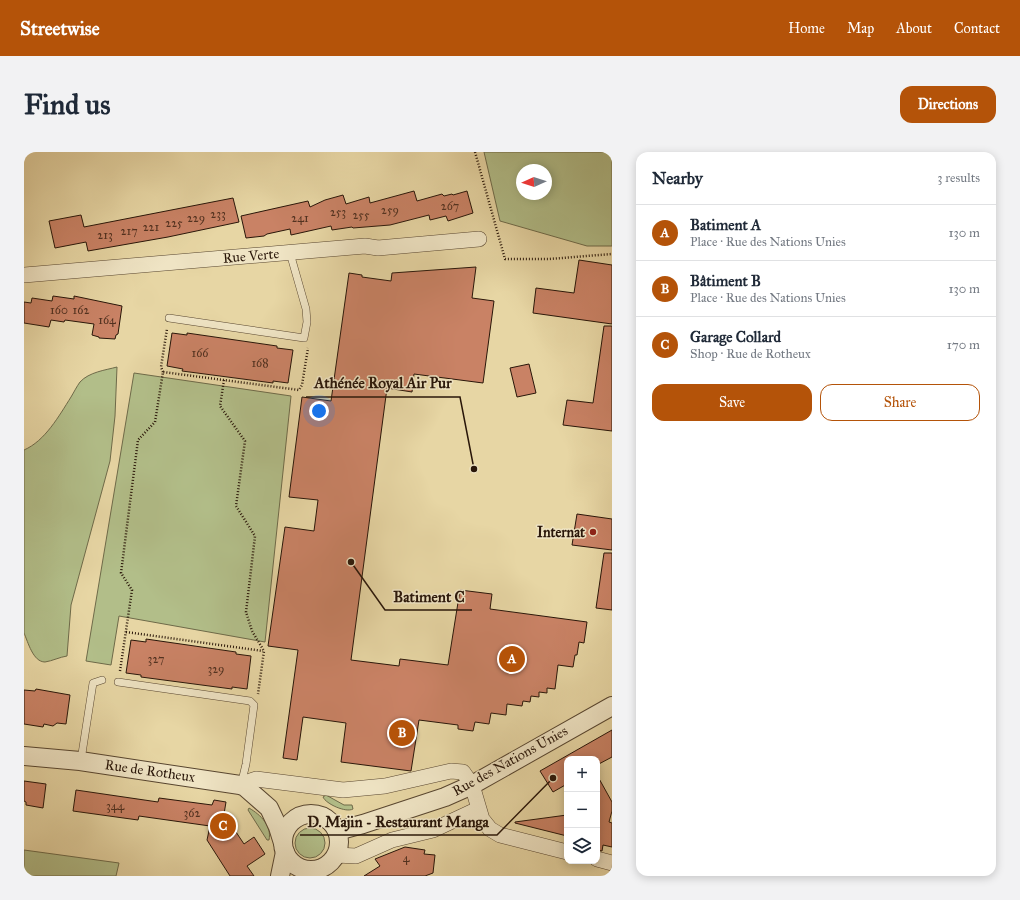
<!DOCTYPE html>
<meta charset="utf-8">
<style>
:root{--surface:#fff;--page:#f2f2f3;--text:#1f2937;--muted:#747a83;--line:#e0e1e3;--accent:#b45309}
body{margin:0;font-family:"IM FELL Great Primer",serif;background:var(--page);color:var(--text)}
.controls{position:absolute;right:12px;bottom:12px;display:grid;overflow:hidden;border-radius:8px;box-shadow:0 2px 10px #0003}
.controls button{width:36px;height:36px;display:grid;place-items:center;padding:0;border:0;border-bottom:1px solid var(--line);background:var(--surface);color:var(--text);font:20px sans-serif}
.compass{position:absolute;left:492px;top:12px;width:36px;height:36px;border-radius:50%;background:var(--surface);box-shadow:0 2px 10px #0003;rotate:267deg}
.you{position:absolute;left:295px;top:259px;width:14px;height:14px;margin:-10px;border:3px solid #fff;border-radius:50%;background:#1a73e8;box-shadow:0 0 0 6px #1a73e833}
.badge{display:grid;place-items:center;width:26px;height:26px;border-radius:50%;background:var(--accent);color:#fff;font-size:13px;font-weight:700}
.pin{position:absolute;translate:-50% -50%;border:2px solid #fff;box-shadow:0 1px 4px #0006}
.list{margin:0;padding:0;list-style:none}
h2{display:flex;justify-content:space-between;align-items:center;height:52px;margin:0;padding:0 16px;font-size:17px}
h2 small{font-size:13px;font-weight:400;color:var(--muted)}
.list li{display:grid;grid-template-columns:26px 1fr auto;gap:12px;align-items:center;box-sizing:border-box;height:56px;padding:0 16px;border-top:1px solid var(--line)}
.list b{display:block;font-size:15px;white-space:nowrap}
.list p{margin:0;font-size:13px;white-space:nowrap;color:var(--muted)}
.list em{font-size:13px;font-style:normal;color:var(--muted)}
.actions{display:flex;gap:8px;padding:12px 16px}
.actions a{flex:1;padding:9px 0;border:1px solid var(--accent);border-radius:12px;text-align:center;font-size:14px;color:var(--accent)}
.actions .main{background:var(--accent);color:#fff}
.icon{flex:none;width:22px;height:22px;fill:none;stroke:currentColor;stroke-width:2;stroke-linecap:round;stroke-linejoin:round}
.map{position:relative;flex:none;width:588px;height:724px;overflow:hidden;border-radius:12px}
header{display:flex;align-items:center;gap:24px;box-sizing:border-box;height:56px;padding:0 20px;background:var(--accent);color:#fff}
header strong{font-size:19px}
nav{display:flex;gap:22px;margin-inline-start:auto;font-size:14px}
.intro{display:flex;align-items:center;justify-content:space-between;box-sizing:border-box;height:96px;padding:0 24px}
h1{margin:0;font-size:28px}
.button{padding:10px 18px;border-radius:12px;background:var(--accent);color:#fff;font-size:14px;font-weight:700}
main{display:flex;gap:24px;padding:0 24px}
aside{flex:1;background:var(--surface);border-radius:12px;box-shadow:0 2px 10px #0003}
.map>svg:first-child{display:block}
.green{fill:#b2be89;stroke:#6e6a49;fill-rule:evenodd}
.building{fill:#c98265;stroke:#291609}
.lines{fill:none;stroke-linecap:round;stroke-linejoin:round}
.service-casing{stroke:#584630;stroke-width:8}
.minor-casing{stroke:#584630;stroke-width:16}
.tertiary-casing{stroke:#584630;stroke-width:20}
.path{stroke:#291609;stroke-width:2.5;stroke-dasharray:1 2;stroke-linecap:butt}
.service{stroke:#efe4c4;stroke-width:7}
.minor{stroke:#efe4c4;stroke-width:15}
.tertiary{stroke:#efe4c4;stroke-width:18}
.poi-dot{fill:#8f2418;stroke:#efe4c4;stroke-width:1.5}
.labels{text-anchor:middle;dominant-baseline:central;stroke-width:3;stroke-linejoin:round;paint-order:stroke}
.number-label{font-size:12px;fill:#513120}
.street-label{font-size:14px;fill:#291609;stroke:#efe4c4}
.poi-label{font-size:14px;font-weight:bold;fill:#291609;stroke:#efe4c4;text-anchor:end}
.leader{fill:none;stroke:#291609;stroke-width:1.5}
.callout-dot{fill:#291609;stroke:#efe4c4;stroke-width:1.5}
.callout-label{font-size:15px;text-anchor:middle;font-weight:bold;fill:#291609;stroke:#efe4c4;stroke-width:3;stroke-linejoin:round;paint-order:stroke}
</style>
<header>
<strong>Streetwise</strong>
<nav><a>Home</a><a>Map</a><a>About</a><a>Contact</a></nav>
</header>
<div class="intro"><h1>Find us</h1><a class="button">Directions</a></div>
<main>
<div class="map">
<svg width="588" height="724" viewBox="0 0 588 724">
<rect width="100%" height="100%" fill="#e7d6a4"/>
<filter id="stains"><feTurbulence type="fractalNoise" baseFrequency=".005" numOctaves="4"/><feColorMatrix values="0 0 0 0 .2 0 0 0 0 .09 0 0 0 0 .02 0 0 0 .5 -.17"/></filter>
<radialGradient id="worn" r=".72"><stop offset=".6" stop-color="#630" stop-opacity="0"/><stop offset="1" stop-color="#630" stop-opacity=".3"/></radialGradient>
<g class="green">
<path d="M 460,0 L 588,0 L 588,94 L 563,94 L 476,69 ZM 498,18 L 522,18 L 522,42 L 498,42 Z"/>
<path d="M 93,215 L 91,264 L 86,309 L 47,453 L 43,504 C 36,505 28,509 21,510 C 9,510 4,490 0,481 L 0,298 C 21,289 35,264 47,245 C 50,240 53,234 56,230 C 65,220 82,218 93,215 Z"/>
<path d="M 110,221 L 267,244 L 241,490 L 95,464 L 87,513 L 62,509 Z"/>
<path d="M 302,643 L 320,653 L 328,653 L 329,657 C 322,661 302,652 299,645 Z"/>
<path d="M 225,656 C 237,663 248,674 245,688 L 243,688 L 224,658 Z"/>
<circle cx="286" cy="691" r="15"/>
<path d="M 0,698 L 95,711 L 92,724 L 0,724 Z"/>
</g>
<g class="building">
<path d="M 390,39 L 393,49 L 418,42 L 420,44 L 428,42 L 429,43 L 443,39 L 449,61 L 424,69 L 422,64 L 406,68 L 405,63 L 366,73 L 329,76 L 328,75 L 308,78 L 307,74 L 267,83 L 266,77 L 243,82 L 240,84 L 222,86 L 217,64 L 284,49 L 286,55 L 301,48 L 319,43 L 322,52 L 345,45 L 346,51 Z"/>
<path d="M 209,46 L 215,70 L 144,85 L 64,99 L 62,90 L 31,96 L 25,69 L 57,63 L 60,75 Z"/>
<path d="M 555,108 L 588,113 L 588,172 L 509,161 L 512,136 L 550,141 Z"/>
<path d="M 452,115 L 448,146 L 470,149 L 459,231 L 390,222 L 388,240 L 363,236 L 327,508 L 375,514 L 376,507 L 424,513 L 436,438 L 468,442 L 466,457 L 563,470 L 560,491 L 555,490 L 553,503 L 551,503 L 549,515 L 534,513 L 531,537 L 523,536 L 523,541 L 515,540 L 515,545 L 507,544 L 506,550 L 499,549 L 498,554 L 483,552 L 482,563 L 467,561 L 465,572 L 451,570 L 449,579 L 434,577 L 434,573 L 395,568 L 387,619 L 317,610 L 322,571 L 279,565 L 273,608 L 259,606 L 274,498 L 244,494 L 261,375 L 290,379 L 294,348 L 265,345 L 278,245 L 307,249 L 325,121 L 338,123 L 338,125 L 367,129 L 368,121 Z"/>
<path d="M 29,144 L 50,147 L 50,144 L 98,154 L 94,182 L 92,183 L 91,187 L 75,186 L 75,185 L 68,183 L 70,172 L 41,168 L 40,170 L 27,168 L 25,175 L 0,171 L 0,150 L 7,151 L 8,146 L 28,149 Z"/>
<path d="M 580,174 L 588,174 L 588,279 L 539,273 L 543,248 L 569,251 Z"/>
<path d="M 148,181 L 163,183 L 163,181 L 253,194 L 253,196 L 269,198 L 264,231 L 249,229 L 249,231 L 158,219 L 159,217 L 143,214 Z"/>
<path d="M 505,212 L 512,241 L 493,245 L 486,216 Z"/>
<path d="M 553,362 L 588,367 L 588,398 L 548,393 Z"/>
<path d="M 580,401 L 588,401 L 588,458 L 572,456 Z"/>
<path d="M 122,487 L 212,500 L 212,502 L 227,504 L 223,537 L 208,535 L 208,537 L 117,525 L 117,523 L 102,521 L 107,488 L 122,490 Z"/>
<path d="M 12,537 L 46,543 L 42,572 L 33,571 L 29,574 L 20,572 L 19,575 L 0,572 L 0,538 L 11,539 Z"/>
<path d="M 588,578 L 588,605 L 573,613 L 573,607 L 543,607 L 543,632 L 529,640 L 516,619 Z"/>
<path d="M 573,623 L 588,650 L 588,659 L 585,670 L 588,671 L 588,695 L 579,693 L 578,699 L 573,698 Z"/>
<path d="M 0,629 L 22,632 L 19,656 L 2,653 L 2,650 L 0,649 Z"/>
<path d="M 52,638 L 134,650 L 135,646 L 188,653 L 190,648 L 202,650 L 200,662 L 220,692 L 230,685 L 241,702 L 223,714 L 230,724 L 206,724 L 183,688 L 186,674 L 115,664 L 114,668 L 49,659 Z"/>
<path d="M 543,663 L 543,684 L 491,671 L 491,670 Z"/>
<path d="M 381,695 L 401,698 L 400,702 L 411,703 L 409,721 L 401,724 L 340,724 L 356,714 L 351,707 Z"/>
</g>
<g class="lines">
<g class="service-casing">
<g id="service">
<path d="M 145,166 L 280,186 L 283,170 L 282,157 L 266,101"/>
<path d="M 94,530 L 226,549 L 230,553 L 222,612 L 217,633"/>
<path d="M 57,608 L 69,531 L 78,528"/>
</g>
</g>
<g class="minor-casing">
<g id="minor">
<path d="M 0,123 L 341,94 L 354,96 L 455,87"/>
<path d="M 221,635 L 226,629 L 232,627 L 319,638 L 361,634 L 427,619 L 439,620 L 448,633 L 458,667 L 466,677 L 476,683 L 543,700"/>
<path d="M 312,703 L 332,704 L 368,688 L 409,678 L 454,657"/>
<path d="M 573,707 L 588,711"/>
<path d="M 292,718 L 293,724"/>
</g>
</g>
<g class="tertiary-casing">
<g id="tertiary">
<path d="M 0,604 L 56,609 L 216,633 L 221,635 L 245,656 L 254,675 L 259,691"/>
<circle cx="287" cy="690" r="28"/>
<path d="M 313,679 L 339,672 L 421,645 L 448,633 L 588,554"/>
<path d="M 256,724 L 261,700"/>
</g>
</g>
<g class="path">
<path d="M 451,0 L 481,107 L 525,107 L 588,102"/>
<path d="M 139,220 L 137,215 L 143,177"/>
<path d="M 200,228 L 196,254 L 221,289 L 212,354 L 231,384 L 222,460 L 228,479 L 240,499 L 234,542"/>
<path d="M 102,480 L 239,499"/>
<path d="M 96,519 L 108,438 L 97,421 L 114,288 L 131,270 L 139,220 L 275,238 L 278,233 L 284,196"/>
</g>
<use href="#service" class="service"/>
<use href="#minor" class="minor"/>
<use href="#tertiary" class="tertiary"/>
</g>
<circle class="poi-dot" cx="569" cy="380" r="4"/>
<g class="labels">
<g class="number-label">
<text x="426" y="54">267</text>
<text x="366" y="58">259</text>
<text x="314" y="60">253</text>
<text x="194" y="62">233</text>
<text x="337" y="63">255</text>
<text x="172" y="66">229</text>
<text x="276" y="66">241</text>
<text x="150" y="71">225</text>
<text x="127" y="75">221</text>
<text x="105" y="79">217</text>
<text x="81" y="83">213</text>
<text x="35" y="158">160</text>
<text x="57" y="158">162</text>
<text x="83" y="168">164</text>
<text x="176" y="201">166</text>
<text x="236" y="211">168</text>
<text x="132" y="507">327</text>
<text x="192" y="517">329</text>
<text x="91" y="654">344</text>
<text x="168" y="661">362</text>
<text x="382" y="706">4</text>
</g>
<g class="street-label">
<text transform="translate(227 104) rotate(-5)">Rue Verte</text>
<text transform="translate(486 609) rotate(-29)">Rue des Nations Unies</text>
<text transform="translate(126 619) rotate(8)">Rue de Rotheux</text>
</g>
<g class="poi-label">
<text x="561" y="380">Internat</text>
</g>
</g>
<path class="leader" d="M450 317L436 245H282M327 410L361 458H448M529 626L473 683H276"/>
<g class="callout-dot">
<circle cx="450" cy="317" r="4"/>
<circle cx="327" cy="410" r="4"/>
<circle cx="529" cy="626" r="4"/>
</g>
<g class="callout-label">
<text x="359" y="236">Athénée Royal Air Pur</text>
<text x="405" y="450">Batiment C</text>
<text x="374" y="675">D. Majin - Restaurant Manga</text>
</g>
<rect width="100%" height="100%" filter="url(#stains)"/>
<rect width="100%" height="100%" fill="url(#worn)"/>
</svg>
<div class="controls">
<button>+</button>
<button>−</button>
<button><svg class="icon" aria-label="layers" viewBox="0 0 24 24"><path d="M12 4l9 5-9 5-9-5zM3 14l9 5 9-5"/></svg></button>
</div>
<svg class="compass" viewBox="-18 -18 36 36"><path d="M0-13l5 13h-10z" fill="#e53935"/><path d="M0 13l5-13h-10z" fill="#747a83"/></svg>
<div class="you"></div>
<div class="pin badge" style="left:488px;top:507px">A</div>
<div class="pin badge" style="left:378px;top:581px">B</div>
<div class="pin badge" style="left:199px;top:674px">C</div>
</div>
<aside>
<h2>Nearby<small>3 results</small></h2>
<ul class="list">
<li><span class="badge">A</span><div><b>Batiment A</b><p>Place · Rue des Nations Unies</p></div><em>130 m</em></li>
<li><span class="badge">B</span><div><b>Bâtiment B</b><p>Place · Rue des Nations Unies</p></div><em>130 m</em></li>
<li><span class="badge">C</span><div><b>Garage Collard</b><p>Shop · Rue de Rotheux</p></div><em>170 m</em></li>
</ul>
<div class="actions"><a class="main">Save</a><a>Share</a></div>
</aside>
</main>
